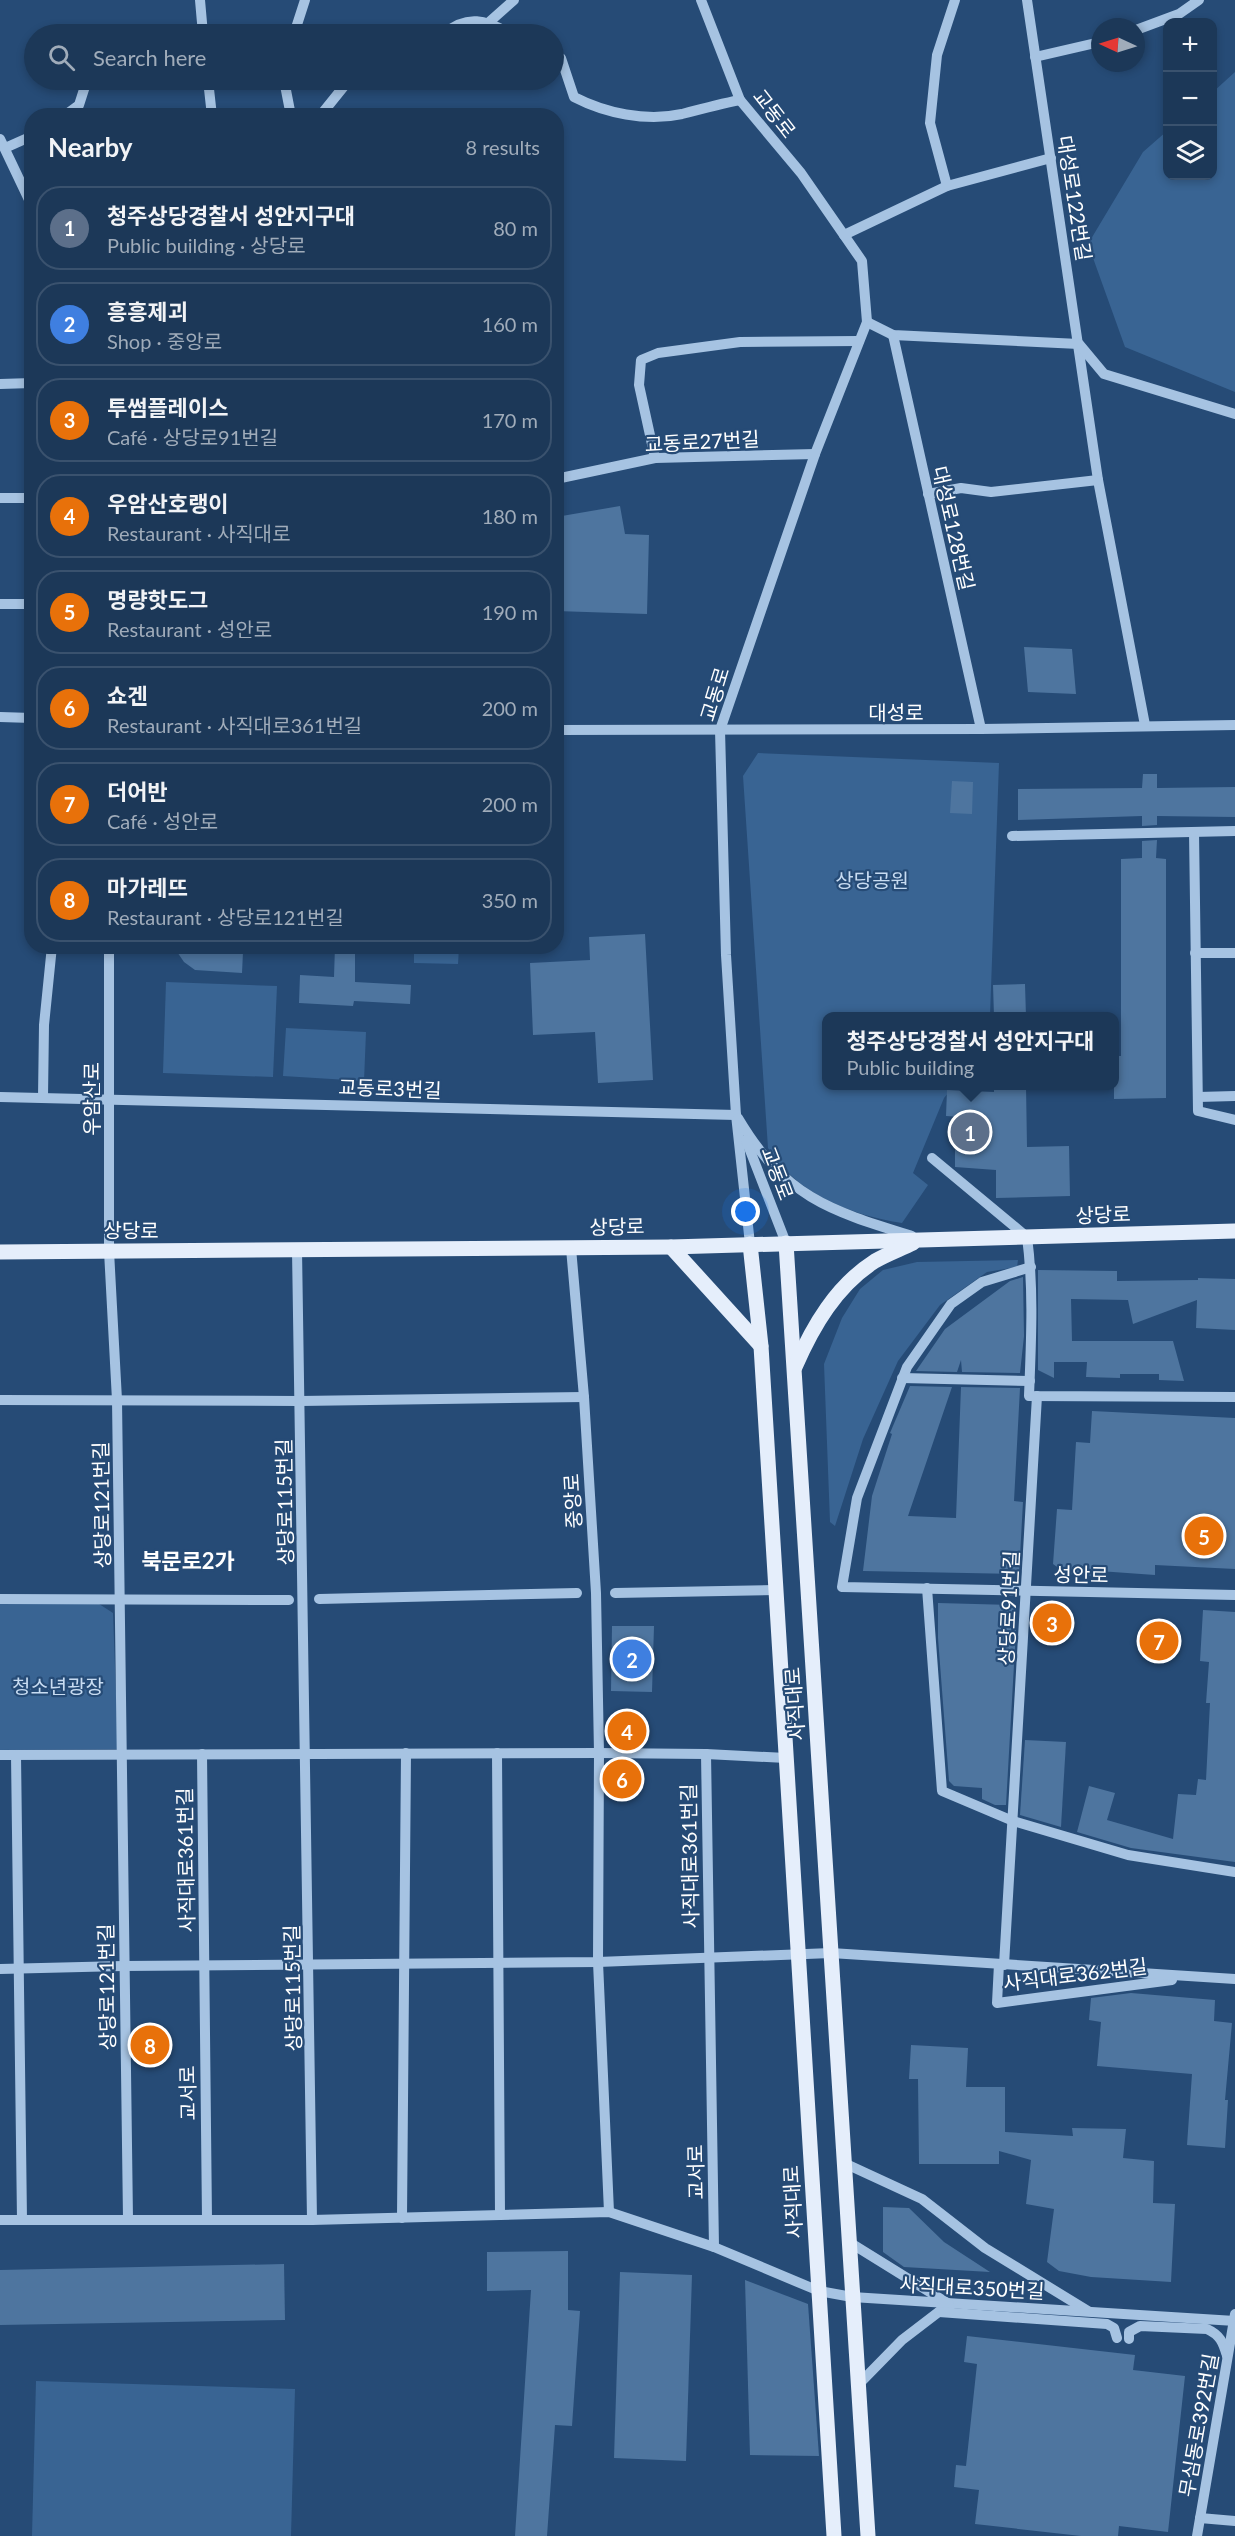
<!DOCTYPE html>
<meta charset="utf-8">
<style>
:root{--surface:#1c3858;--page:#253f5e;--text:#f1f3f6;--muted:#a0acba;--line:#3a526e;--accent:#8bbbb9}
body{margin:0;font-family:Lato,"Noto Sans KR",sans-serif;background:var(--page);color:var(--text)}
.controls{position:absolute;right:18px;top:18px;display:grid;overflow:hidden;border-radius:12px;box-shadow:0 3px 9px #0003}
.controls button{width:54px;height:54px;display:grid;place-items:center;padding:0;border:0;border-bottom:2px solid var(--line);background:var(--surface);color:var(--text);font:30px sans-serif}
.compass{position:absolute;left:1091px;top:18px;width:54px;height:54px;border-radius:50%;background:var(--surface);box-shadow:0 3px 9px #0003;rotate:274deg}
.you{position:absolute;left:746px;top:1212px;width:21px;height:21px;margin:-15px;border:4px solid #fff;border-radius:50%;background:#1a73e8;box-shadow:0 0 0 9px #1a73e833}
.badge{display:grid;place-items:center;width:39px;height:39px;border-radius:50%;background:var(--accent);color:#fff;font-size:20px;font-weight:700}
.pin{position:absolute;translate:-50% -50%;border:3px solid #fff;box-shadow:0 2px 6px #0006}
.popup{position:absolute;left:822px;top:1012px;width:297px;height:78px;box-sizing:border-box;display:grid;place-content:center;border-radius:12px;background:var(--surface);filter:drop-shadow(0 2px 4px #0005);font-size:20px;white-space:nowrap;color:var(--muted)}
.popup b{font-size:22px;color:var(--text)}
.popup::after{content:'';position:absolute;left:50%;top:100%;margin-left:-12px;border:12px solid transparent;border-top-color:var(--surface)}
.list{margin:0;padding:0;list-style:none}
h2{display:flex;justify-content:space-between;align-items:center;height:78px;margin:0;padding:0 24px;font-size:26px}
h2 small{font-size:20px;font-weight:400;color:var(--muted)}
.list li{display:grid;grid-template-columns:39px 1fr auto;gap:18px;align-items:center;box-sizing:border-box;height:84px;margin:0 12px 12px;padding:0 12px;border:2px solid var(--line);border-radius:24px}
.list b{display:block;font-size:22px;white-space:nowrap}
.list p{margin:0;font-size:20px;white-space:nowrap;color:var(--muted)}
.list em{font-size:20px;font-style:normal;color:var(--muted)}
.icon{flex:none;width:33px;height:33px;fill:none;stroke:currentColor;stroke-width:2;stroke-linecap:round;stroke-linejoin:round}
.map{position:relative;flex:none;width:1235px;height:2536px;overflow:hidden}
.search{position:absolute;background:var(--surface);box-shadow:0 3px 9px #0003;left:24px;top:24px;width:540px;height:66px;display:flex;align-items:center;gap:15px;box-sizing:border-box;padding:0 21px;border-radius:33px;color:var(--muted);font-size:22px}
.panel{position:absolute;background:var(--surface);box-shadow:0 3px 9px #0003;left:24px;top:108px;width:540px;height:846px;border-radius:24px}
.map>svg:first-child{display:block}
.green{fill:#396493}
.building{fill:#4e759f}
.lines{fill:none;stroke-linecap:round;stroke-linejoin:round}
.minor{stroke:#a6c3e2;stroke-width:10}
.major{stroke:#e5eefb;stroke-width:15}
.labels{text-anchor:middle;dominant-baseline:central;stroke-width:4.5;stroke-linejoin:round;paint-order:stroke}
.street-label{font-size:20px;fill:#fff;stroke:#264b76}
.park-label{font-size:20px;fill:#c8dcf2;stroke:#264b76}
.quarter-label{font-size:22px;font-weight:bold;fill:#fff;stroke:#264b76}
</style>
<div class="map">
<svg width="1235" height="2536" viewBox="0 0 1235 2536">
<rect width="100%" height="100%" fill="#264b76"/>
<g class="green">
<path d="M 1235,72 L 1235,392 L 1125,347 L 1088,244 L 1143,152 L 1167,131 L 1168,176 L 1212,176 L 1213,92 Z"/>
<path d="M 758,753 L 999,763 L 990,1016 L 826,1016 L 826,1086 L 954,1086 L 944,1098 L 913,1173 L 928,1185 L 902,1223 C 853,1216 795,1193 768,1148 L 743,776 Z"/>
<path d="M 414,947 L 459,947 L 458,964 L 414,963 Z"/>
<path d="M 166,982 L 277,986 L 273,1077 L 163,1073 Z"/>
<path d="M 286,1028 L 366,1032 L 364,1081 L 283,1076 Z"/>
<path d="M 1018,1260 L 1017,1267 L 987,1272 L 940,1305 L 898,1361 L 863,1439 L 835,1526 L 830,1522 L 824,1364 L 842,1318 L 860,1289 L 883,1270 L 917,1262 Z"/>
<path d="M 93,1600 L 113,1613 L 118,1749 L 0,1750 L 0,1601 Z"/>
<path d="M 36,2381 L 295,2389 L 291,2536 L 32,2536 Z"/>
</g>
<g class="building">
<path d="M 620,506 L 625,534 L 649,535 L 647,614 L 556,611 L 556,517 Z"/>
<path d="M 1024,647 L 1072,649 L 1076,694 L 1028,692 Z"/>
<path d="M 1143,774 L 1157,774 L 1157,788 L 1235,787 L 1235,817 L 1157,816 L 1157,825 L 1142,826 L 1142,816 L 1018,820 L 1018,789 L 1142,788 Z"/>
<path d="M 952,781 L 973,782 L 972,814 L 950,813 Z"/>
<path d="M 1157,840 L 1156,858 L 1166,859 L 1166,1098 L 1114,1099 L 1114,1056 L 1121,1056 L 1121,859 L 1142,858 L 1142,841 Z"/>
<path d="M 645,934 L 653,1080 L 598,1083 L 595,1032 L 533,1035 L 530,963 L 590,960 L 589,937 Z"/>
<path d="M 173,946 L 211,946 L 219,950 L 243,952 L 242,973 L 195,970 L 184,962 Z"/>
<path d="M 335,946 L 355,946 L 355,982 L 411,985 L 410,1004 L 354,1001 L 353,1006 L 299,1003 L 300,975 L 334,977 Z"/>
<path d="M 1025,984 L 1026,1017 L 994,1017 L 993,985 Z"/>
<path d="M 994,1086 L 1026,1086 L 1027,1147 L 1069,1146 L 1070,1196 L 996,1198 L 996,1170 L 955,1167 L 955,1147 L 960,1147 L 961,1117 L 946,1116 L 947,1090 L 994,1092 Z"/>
<path d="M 1038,1270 L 1117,1271 L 1117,1281 L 1198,1280 L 1198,1278 L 1235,1279 L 1235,1330 L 1196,1328 L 1197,1300 L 1133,1324 L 1128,1300 L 1071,1299 L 1072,1341 L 1173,1341 L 1184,1381 L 1159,1380 L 1159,1374 L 1120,1374 L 1120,1378 L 1086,1377 L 1087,1362 L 1054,1362 L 1054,1378 L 1038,1370 Z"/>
<path d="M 1023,1277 L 1024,1336 L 1020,1373 L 962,1372 L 961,1360 L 957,1372 L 916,1371 L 945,1329 L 1010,1281 Z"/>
<path d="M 910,1386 L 952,1387 L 908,1516 L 956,1518 L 961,1387 L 1020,1388 L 1014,1501 L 1023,1502 L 1019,1574 L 863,1571 L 872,1496 L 892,1434 L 890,1433 Z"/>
<path d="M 1092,1411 L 1235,1418 L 1235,1569 L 1155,1565 L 1155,1575 L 1099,1571 L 1099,1576 L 1067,1574 L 1053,1564 L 1057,1509 L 1072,1510 L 1076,1442 L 1090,1443 Z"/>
<path d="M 938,1603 L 1012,1605 L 1017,1612 L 1006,1805 L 995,1805 L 982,1799 L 982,1788 L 954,1786 L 949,1781 L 938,1638 Z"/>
<path d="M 1203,1610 L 1235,1612 L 1235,1862 L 1131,1848 L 1077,1832 L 1089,1786 L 1115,1793 L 1107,1820 L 1173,1839 L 1178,1794 L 1196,1795 L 1198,1779 L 1206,1780 L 1210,1703 L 1206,1703 L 1209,1662 L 1200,1661 Z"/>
<path d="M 612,1626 L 654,1626 L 652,1692 L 611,1691 Z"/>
<path d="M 1025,1740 L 1066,1742 L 1061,1827 L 1020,1815 Z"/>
<path d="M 1131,1993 L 1215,2000 L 1214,2021 L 1232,2023 L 1225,2100 L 1228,2100 L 1225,2148 L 1187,2145 L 1192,2074 L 1097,2066 L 1101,2022 L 1089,2020 L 1091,1998 Z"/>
<path d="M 911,2045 L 968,2048 L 966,2087 L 1005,2087 L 1005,2132 L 1073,2136 L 1072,2128 L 1126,2129 L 1123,2158 L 1154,2161 L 1153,2203 L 1175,2204 L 1171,2282 L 1091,2277 L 1059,2271 L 1047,2262 L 1054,2209 L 1026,2204 L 1031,2160 L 999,2151 L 999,2164 L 919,2164 L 918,2079 L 909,2079 Z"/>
<path d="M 883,2207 L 909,2208 L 944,2242 L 990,2272 L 904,2267 L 883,2252 Z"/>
<path d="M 568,2251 L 568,2310 L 580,2311 L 572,2426 L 555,2425 L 547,2536 L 515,2536 L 531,2290 L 487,2291 L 487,2252 Z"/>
<path d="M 284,2264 L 285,2320 L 0,2325 L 0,2270 Z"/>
<path d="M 620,2272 L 692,2275 L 686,2461 L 614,2458 Z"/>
<path d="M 745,2280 L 808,2304 L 819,2456 L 750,2455 Z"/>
<path d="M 967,2336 L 1135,2355 L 1133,2370 L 1185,2376 L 1168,2532 L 1119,2526 L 1118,2536 L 1081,2536 L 975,2524 L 979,2490 L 954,2487 L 956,2465 L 966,2466 L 977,2364 L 964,2362 Z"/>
</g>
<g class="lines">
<g class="minor">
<path d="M 200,0 L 203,34"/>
<path d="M 701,0 L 740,100 L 801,173 L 862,261 L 867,322 L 815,454 L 720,730 L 726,955 L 736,1115 L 750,1244"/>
<path d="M 1027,0 L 1098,480 L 1145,725"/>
<path d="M 487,24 L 514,0"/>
<path d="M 1136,30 L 1179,14 L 1199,0"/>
<path d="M 294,34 L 305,0"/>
<path d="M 444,34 C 467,14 486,20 511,34"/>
<path d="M 554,55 L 561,58 L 574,97 C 605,113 646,122 682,114 C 701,109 720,104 740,100"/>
<path d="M 1035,57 L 1100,42"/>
<path d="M 208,80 L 212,116"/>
<path d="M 284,80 L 291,116"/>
<path d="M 64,116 L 79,105 L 87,80"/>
<path d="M 320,116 L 349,80"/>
<path d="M 0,139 L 32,206"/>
<path d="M 5,148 L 32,136"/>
<path d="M 947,186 L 930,123 L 937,55 L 955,0"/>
<path d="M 844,235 L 947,186 L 1051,158"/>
<path d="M 867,322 L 893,335 L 1079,344 L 1104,374 L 1235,414"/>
<path d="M 893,335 L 981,729"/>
<path d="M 0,384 L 32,383"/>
<path d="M 655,458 L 639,385 L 641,360 L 658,353 L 740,342 L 859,341"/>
<path d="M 556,479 L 655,458 L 815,454"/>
<path d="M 928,494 L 961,488 L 991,492 L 1098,480"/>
<path d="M 0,498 L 32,498"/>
<path d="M 0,604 L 32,604"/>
<path d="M 0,717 L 32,718"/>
<path d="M 556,730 L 981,729 L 1235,725"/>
<path d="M 1194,832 L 1198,1111 L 1235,1120"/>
<path d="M 1012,836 L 1235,831"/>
<path d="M 109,946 L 109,1251 L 117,1400 L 128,2219"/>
<path d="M 1195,953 L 1235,953"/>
<path d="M 0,1097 L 736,1115"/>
<path d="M 43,1097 L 44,1025 L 52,946"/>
<path d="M 1198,1097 L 1235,1096"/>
<path d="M 738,1118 C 785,1197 828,1210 912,1236"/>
<path d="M 746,1140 L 786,1243"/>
<path d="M 932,1158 L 1027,1237 C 1034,1290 1031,1343 1029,1396 L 1235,1397"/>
<path d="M 571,1248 L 584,1397 L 596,1593 L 599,1753 L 598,1962 L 609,2212"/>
<path d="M 297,1250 L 312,2220"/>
<path d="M 1031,1267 L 982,1282 L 951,1304 L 907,1367 L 857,1498 L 842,1587 L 1235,1595"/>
<path d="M 902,1378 L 1030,1381"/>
<path d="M 0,1400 L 300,1401 L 584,1397"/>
<path d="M 927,1588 L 942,1791 L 1013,1821 L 1128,1855 L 1235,1872"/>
<path d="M 615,1593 L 776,1590"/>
<path d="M 0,1599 L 289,1600"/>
<path d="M 319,1599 L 577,1593"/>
<path d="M 497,1753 L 500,2215"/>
<path d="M 202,1754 L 207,2220"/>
<path d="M 706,1754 L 714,2247"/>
<path d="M 0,1755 L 599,1753 L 706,1754 L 786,1758"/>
<path d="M 16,1755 L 22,2220"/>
<path d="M 999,1964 L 997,2003 L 1172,1980"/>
<path d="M 1004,1965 L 1037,1396"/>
<path d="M 0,1969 L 123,1966 L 598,1962 L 831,1953 L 1235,1979"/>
<path d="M 844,2163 L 922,2199 L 985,2248 L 1088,2311"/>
<path d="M 402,2218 L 406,1753"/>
<path d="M 0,2220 L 312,2220 L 609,2212 L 714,2247 L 819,2291 L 852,2297 L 1235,2321"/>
<path d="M 849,2242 L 949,2304 L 902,2340 L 858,2385"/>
<path d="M 939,2312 L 1107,2324 L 1114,2328 L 1117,2338"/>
<path d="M 1129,2339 L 1129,2332 L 1140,2326 L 1207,2329 C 1220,2335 1223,2342 1227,2356"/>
<path d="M 1200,2518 L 1235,2521"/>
<path d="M 1197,2536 L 1235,2314"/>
</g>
<g class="major">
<path d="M 786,1243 L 868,2536"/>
<path d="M 750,1244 L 761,1346 L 834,2536"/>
<path d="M 671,1247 L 761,1346"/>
<path d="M 0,1252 L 671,1247 L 1235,1231"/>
<path d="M 795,1367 C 813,1326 836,1286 875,1261 C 887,1254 901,1249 913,1243"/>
</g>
</g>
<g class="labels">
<g class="street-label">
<text transform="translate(775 113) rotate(52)">교동로</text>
<text transform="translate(1075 198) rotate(81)">대성로122번길</text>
<text transform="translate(702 441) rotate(-3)">교동로27번길</text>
<text transform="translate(954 528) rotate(77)">대성로128번길</text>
<text transform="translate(714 694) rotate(-73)">교동로</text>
<text x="896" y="712">대성로</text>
<text transform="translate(390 1088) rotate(2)">교동로3번길</text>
<text transform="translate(91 1099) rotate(-90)">우암산로</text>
<text transform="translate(778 1173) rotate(69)">교동로</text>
<text transform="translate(1103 1214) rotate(-2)">상당로</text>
<text transform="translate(617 1226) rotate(-1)">상당로</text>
<text x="131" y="1230">상당로</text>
<text transform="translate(572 1501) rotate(-93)">중앙로</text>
<text transform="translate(284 1502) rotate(-91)">상당로115번길</text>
<text transform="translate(101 1505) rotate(-91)">상당로121번길</text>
<text transform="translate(1081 1574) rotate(1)">성안로</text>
<text transform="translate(1008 1608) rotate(-87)">상당로91번길</text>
<text transform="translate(794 1704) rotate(-94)">사직대로</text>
<text transform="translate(689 1856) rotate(-91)">사직대로361번길</text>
<text transform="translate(185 1860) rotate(-91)">사직대로361번길</text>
<text transform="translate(1075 1974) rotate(-7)">사직대로362번길</text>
<text transform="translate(106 1987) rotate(-91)">상당로121번길</text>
<text transform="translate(292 1988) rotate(-91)">상당로115번길</text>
<text transform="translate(187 2093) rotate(-91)">교서로</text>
<text transform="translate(695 2172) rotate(-91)">교서로</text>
<text transform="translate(792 2202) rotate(-93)">사직대로</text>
<text transform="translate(972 2287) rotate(3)">사직대로350번길</text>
<text transform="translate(1198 2425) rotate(-80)">무심동로392번길</text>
</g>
<g class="park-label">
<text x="872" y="880">상당공원</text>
<text x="58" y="1686">청소년광장</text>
</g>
<g class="quarter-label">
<text x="188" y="1560">북문로2가</text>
</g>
</g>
</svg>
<div class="controls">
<button>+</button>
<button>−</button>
<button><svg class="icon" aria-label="layers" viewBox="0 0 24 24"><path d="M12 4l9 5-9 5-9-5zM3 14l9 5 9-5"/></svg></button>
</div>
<svg class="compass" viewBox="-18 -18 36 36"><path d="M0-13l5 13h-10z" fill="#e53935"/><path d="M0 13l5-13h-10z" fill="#a0acba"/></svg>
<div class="you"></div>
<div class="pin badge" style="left:970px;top:1132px;background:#5c6f8a">1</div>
<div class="popup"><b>청주상당경찰서 성안지구대</b>Public building</div>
<div class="pin badge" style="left:632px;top:1659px;background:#3f7fe0">2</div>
<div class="pin badge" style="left:1052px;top:1623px;background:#e8710a">3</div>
<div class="pin badge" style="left:627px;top:1731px;background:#e8710a">4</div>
<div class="pin badge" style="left:1204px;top:1536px;background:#e8710a">5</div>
<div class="pin badge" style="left:622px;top:1779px;background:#e8710a">6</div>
<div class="pin badge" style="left:1159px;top:1641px;background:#e8710a">7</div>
<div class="pin badge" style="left:150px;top:2045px;background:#e8710a">8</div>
<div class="search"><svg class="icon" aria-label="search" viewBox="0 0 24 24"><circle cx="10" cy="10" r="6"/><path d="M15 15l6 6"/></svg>Search here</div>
<section class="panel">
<h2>Nearby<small>8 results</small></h2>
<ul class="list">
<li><span class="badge" style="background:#5c6f8a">1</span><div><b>청주상당경찰서 성안지구대</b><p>Public building · 상당로</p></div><em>80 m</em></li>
<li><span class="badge" style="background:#3f7fe0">2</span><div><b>흥흥제괴</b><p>Shop · 중앙로</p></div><em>160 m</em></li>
<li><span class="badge" style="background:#e8710a">3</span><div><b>투썸플레이스</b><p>Café · 상당로91번길</p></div><em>170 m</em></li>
<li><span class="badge" style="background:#e8710a">4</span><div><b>우암산호랭이</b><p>Restaurant · 사직대로</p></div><em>180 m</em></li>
<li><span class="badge" style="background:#e8710a">5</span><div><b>명량핫도그</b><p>Restaurant · 성안로</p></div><em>190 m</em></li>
<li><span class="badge" style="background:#e8710a">6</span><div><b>쇼겐</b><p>Restaurant · 사직대로361번길</p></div><em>200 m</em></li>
<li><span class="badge" style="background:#e8710a">7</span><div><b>더어반</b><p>Café · 성안로</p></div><em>200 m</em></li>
<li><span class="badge" style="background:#e8710a">8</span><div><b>마가레뜨</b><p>Restaurant · 상당로121번길</p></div><em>350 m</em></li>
</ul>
</section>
</div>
